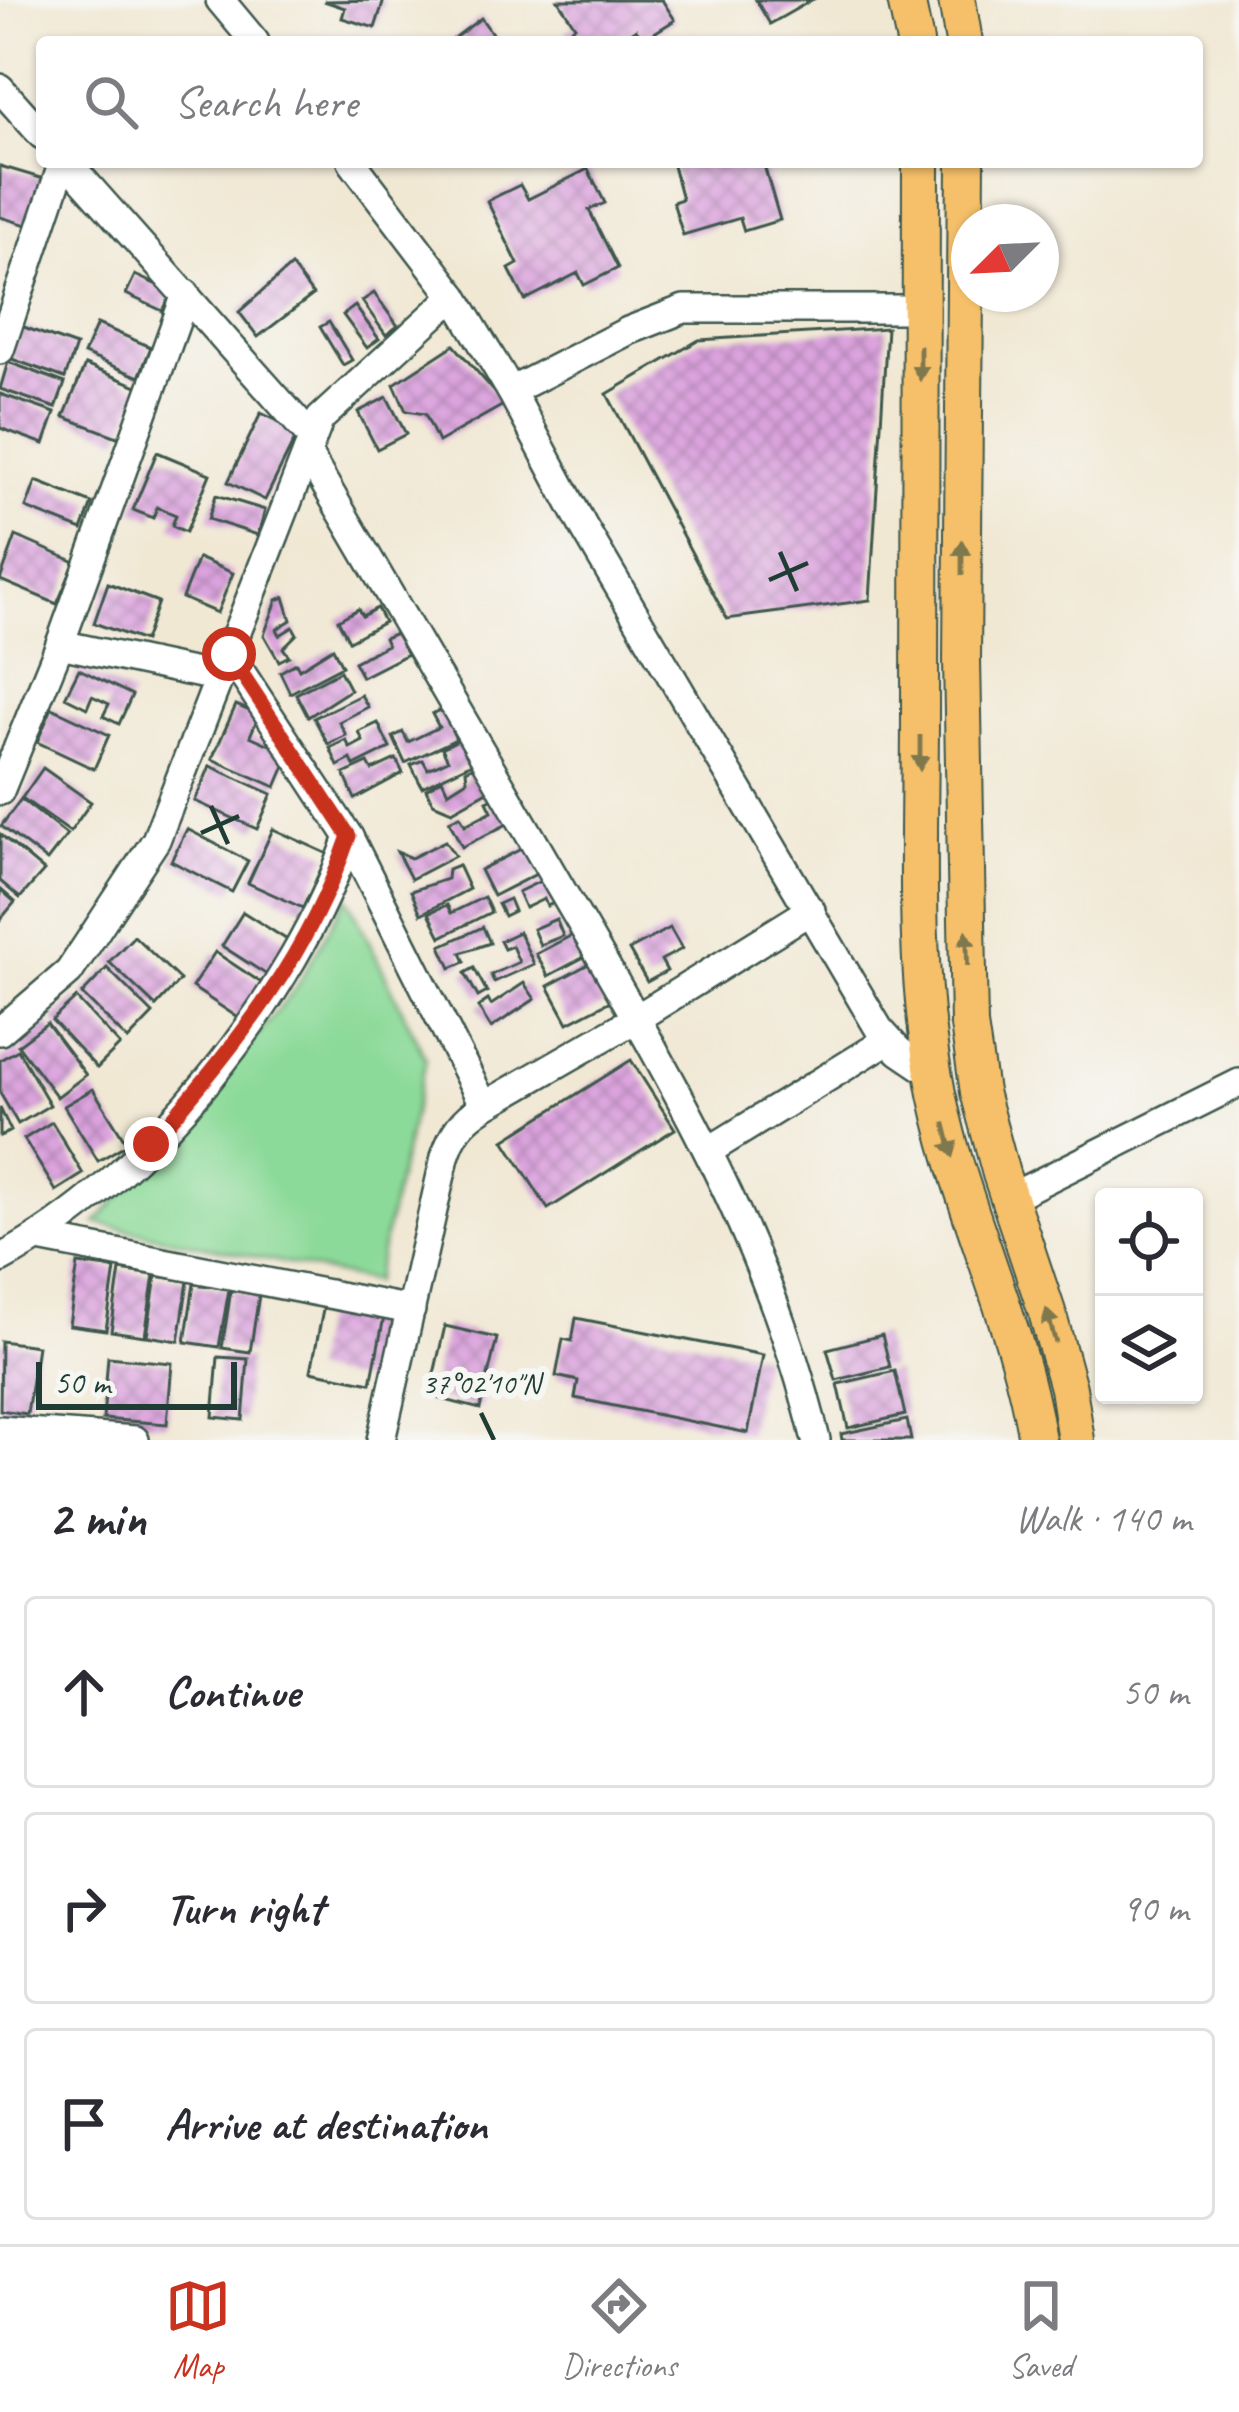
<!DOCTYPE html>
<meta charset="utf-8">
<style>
:root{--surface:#fff;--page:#f7f7f7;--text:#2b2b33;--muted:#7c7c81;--line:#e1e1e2;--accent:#c8321e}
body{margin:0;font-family:Caveat,sans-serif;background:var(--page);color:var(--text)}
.controls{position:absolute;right:36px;bottom:36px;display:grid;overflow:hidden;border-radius:12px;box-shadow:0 3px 9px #0004}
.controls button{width:108px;height:108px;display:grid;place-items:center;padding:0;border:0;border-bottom:3px solid var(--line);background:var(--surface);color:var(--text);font:60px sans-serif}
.compass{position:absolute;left:951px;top:204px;width:108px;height:108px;border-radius:50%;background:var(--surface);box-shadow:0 3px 9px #0004;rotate:246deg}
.scale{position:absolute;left:36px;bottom:30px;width:201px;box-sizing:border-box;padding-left:12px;border:6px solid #1f3d34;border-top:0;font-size:33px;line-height:42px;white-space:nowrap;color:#1f3d34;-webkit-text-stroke:9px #f6f6f2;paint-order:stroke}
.stop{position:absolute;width:36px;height:36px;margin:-27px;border:9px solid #c8321e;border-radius:50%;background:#fff}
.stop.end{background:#c8321e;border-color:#fff;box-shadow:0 3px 12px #0008}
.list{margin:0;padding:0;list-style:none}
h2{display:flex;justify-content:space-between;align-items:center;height:156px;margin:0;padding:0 48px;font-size:51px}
h2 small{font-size:39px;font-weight:400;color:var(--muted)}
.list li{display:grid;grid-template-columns:78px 1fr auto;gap:36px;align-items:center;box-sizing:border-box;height:192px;margin:0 24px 24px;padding:0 24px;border:3px solid var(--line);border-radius:12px}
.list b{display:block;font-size:45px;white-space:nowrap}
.list em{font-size:39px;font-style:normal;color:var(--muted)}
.icon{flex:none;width:66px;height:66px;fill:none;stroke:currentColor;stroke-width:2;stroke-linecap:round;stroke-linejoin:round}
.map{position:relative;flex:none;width:1239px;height:1440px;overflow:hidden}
.search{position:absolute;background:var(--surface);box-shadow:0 3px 9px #0004;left:36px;right:36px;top:36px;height:132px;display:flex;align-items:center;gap:30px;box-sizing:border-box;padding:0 42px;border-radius:12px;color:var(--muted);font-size:45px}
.sheet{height:804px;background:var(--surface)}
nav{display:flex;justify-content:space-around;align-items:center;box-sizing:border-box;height:168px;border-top:3px solid var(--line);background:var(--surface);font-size:33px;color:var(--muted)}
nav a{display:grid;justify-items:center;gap:6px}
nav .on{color:var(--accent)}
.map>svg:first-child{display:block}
.park{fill:#8cda99;stroke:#568c66;stroke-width:3}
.building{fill:url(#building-cross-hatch)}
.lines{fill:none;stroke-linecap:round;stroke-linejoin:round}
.minor-casing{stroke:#3e574c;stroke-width:32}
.major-casing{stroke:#3e574c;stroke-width:40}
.minor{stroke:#fff;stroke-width:27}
.major{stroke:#f6c06b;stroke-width:36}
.oneway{fill:#80784d}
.route{stroke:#c8321e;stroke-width:15}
.ticks{fill:none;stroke:#1f3d34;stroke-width:4.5}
.ticks-label{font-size:30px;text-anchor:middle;fill:#1f3d34;stroke:#f6f6f2;stroke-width:12;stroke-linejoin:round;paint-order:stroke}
</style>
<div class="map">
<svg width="1239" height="1440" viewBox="0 0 1239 1440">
<defs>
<pattern id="building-cross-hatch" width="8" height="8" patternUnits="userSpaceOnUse" patternTransform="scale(3)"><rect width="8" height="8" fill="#dca3de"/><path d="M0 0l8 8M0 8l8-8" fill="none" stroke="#b286b5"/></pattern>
</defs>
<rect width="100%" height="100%" fill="#f6f6f2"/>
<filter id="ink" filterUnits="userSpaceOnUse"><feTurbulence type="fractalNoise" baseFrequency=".00833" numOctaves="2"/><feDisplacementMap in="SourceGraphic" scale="24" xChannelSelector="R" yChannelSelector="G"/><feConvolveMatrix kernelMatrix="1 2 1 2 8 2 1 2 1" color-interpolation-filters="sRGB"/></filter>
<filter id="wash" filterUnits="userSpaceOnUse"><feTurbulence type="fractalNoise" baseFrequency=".004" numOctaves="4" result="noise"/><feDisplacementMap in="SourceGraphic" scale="48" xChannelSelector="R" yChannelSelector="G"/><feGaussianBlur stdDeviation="2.7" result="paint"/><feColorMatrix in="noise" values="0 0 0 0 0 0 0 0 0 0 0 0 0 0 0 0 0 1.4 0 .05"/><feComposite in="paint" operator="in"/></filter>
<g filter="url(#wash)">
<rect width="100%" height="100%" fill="#f1e8d4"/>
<path class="park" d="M 347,896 L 426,1059 L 374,1282 L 96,1223 L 168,1143 L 296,988 Z"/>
<g id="blocks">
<g class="building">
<path d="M 384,0 L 375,28 L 342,18 L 345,8 L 324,1 Z"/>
<path d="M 558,0 L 662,0 L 675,20 L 643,40 L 636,29 L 616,42 L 573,42 L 566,32 L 575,26 Z"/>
<path d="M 756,0 L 812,0 L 770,24 Z"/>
<path d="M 481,18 L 498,42 L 449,42 Z"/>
<path d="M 672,162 L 763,162 L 780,220 L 744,231 L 740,218 L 683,235 L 673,202 L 682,199 Z"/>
<path d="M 0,166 L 44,179 L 30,226 L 0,217 Z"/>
<path d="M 588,169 L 605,203 L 589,210 L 618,268 L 584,285 L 578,273 L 525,300 L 509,269 L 518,264 L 487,201 L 520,185 L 528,199 Z"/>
<path d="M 291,266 L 313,295 L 258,337 L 239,312 Z"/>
<path d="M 135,275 L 172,292 L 163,311 L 126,294 Z"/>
<path d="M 374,293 L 398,326 L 386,335 L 362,301 Z"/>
<path d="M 355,306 L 379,339 L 367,348 L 343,315 Z"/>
<path d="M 329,322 L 352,360 L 343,365 L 320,327 Z"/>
<path d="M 97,324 L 151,347 L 139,377 L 84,354 Z"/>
<path d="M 21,326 L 76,346 L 65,378 L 9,358 Z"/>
<path d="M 887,328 L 870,600 L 727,619 L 607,394 L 699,340 Z"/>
<path d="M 454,345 L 505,404 L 438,442 L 425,414 L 406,411 L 394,384 Z"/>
<path d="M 8,362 L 65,383 L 56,408 L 0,389 Z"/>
<path d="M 85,365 L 140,387 L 120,438 L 64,417 Z"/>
<path d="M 0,394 L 55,413 L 44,444 L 0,428 Z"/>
<path d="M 387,397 L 406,434 L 377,449 L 358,412 Z"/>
<path d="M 261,413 L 299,431 L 265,500 L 228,482 Z"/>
<path d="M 157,452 L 210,474 L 186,532 L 172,526 L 176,515 L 157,507 L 153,518 L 133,510 Z"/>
<path d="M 36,481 L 92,503 L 82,530 L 26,508 Z"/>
<path d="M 216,495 L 265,510 L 258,535 L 208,519 Z"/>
<path d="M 16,536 L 75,562 L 57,604 L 0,580 Z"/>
<path d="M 198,558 L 233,573 L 217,613 L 182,598 Z"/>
<path d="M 108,583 L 158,602 L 144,641 L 94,623 Z"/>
<path d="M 284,597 L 291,620 L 277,629 L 280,635 L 293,627 L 297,634 L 283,648 L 289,656 L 279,661 L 264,635 L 277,600 Z"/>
<path d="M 377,608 L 384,622 L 349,641 L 338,620 L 358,609 L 362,616 Z"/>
<path d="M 396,633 L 407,654 L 362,677 L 354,662 L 387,645 L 384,638 Z"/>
<path d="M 333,648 L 342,666 L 290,693 L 280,672 L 296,663 L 299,669 Z"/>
<path d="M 79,669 L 132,695 L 119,724 L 103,716 L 109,704 L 92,696 L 87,708 L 65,697 Z"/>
<path d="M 340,671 L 350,690 L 308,717 L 296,694 Z"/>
<path d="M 361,695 L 368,707 L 339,722 L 346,735 L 328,744 L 314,718 Z"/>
<path d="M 236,705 L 259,715 L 250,736 L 290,754 L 276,787 L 212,759 Z"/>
<path d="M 52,708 L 109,735 L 94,769 L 37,742 Z"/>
<path d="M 442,709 L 456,739 L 405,763 L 393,737 L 403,732 L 408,742 L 439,727 L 432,714 Z"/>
<path d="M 378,723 L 390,748 L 354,766 L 351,759 L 338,766 L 330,748 L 346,740 L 350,748 L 363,741 L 359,732 Z"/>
<path d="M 462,738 L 474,762 L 422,787 L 411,765 L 423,760 L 428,769 L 448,760 L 442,748 Z"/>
<path d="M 396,759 L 403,773 L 355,799 L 344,774 L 368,763 L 372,770 Z"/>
<path d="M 479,764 L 493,788 L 452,811 L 433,803 L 426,789 L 442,779 L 448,792 L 467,780 L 466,770 Z"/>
<path d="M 210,766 L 272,794 L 257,829 L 195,801 Z"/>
<path d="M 43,768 L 91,802 L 70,832 L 22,798 Z"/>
<path d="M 500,795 L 513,821 L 462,847 L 449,821 L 460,816 L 465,825 L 492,811 L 487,801 Z"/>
<path d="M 21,799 L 67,835 L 47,861 L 1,826 Z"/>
<path d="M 187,829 L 248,861 L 232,892 L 171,861 Z"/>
<path d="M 273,829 L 328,854 L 303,908 L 248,883 Z"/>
<path d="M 0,834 L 44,871 L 20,898 L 0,881 Z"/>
<path d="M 445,841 L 455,856 L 411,879 L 397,852 L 411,858 Z"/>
<path d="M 529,845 L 542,871 L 493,896 L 480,870 Z"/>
<path d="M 458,865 L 469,889 L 421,914 L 411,891 L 447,879 L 448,869 Z"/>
<path d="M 547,878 L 558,901 L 547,906 L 544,899 L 525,908 L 518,892 Z"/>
<path d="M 0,889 L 15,902 L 0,920 Z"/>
<path d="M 484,897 L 491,912 L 441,937 L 429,913 L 447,905 L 451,913 Z"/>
<path d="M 509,899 L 514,911 L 504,916 L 498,904 Z"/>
<path d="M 243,912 L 292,943 L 270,977 L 222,946 Z"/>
<path d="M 556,919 L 563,936 L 540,945 L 533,929 Z"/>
<path d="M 483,927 L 490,943 L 461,953 L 465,962 L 451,968 L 441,946 Z"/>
<path d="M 670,928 L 682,949 L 661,960 L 667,971 L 647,982 L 629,950 Z"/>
<path d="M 519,932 L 534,964 L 494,982 L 491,975 L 519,962 L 512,946 L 504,949 L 500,941 Z"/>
<path d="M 578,932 L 590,954 L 548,976 L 536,954 Z"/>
<path d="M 134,936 L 180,980 L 156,1006 L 109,962 Z"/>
<path d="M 215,952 L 263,984 L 240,1019 L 192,987 Z"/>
<path d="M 594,961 L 614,999 L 568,1023 L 548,986 Z"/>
<path d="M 107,968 L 153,1014 L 128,1040 L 82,994 Z"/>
<path d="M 474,968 L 487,992 L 478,997 L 465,973 Z"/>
<path d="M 524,983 L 535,999 L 491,1028 L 478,1007 L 488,1000 L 491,1005 Z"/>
<path d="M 76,998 L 120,1045 L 97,1068 L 52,1020 Z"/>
<path d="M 47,1023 L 86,1075 L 57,1097 L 18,1045 Z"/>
<path d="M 18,1050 L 50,1105 L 18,1124 L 0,1093 L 0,1060 Z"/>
<path d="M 631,1060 L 675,1129 L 548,1209 L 504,1140 Z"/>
<path d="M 93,1089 L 127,1144 L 98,1161 L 64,1106 Z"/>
<path d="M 0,1108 L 11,1131 L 0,1136 Z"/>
<path d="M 52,1122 L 83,1174 L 56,1191 L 24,1139 Z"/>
<path d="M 78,1264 L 115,1269 L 106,1330 L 69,1325 Z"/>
<path d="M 120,1270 L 154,1275 L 145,1336 L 111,1331 Z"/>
<path d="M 156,1276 L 188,1281 L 179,1341 L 147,1336 Z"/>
<path d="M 194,1284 L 229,1289 L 219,1347 L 185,1342 Z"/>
<path d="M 231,1290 L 259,1295 L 250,1352 L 222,1348 Z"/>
<path d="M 324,1305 L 384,1317 L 371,1383 L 311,1371 Z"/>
<path d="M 576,1318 L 763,1355 L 748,1433 L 575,1398 L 578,1381 L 556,1376 L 563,1339 L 572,1341 Z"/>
<path d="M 445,1326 L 497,1338 L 480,1409 L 429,1396 Z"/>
<path d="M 882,1335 L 890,1367 L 836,1380 L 827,1349 Z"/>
<path d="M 1,1341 L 37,1346 L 27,1414 L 0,1410 Z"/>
<path d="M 108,1357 L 172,1363 L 167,1424 L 103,1419 Z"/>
<path d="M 218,1357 L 248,1359 L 243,1420 L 213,1417 Z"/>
<path d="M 895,1371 L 905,1415 L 848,1428 L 838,1384 Z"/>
<path d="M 907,1420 L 911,1440 L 842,1440 L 841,1434 Z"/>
</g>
</g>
</g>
<g filter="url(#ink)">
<use href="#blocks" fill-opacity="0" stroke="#3e574c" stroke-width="3"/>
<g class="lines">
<g class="minor-casing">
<g id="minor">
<path d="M 220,0 L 255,42"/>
<path d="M 0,88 L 42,135"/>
<path d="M 67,162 L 312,438"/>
<path d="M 352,162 L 454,296 L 511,391 L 583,526 L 879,1029 L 899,1051 L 933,1074"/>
<path d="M 0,350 L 63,162"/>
<path d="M 511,391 L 628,331 L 684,309 L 920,309"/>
<path d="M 307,453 C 391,597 476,742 560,887 C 665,1067 767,1235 816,1440"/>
<path d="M 60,644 L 220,678"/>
<path d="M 229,654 L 349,837 L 484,1106 C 462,1120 453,1132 445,1157 L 381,1440"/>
<path d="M 0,791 L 60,644 L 186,294"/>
<path d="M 0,1031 L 69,972 L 156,840 L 320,419 L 454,296"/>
<path d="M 484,1106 L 637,1018 L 811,910"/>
<path d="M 710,1150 L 888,1040"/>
<path d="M 1009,1198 L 1239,1083"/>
<path d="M 39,1238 L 411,1310"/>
<path d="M 0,1259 C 149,1180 295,995 349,837"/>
<path d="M 0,1430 L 135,1440"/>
</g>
</g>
<g class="major-casing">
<g id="major">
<path d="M 906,0 L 915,42"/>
<path d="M 957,0 L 964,42"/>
<path d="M 921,162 C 920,347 920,532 920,718 C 920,835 913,957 933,1072 C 954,1198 1017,1314 1037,1440"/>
<path d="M 966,162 L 962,660 L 969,1025 L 979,1092 L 1001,1174 L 1047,1312 L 1068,1388 L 1076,1440"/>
</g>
</g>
<use href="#minor" class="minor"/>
<use href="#major" class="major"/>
</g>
<defs><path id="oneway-solid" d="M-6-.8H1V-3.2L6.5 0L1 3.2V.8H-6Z" transform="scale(3)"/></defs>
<g class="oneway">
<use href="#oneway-solid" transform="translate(920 363) rotate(90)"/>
<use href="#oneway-solid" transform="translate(962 558) rotate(-90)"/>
<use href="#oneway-solid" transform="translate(920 753) rotate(90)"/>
<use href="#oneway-solid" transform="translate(967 948) rotate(-92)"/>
<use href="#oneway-solid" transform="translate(949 1140) rotate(76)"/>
<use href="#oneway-solid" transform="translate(1051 1326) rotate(-106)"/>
</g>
</g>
<g class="lines" filter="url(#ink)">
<path class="route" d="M 151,1144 C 236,1043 305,964 349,836 L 229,654"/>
</g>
<path class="ticks" d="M 780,552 L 797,591M 769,580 L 808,563M 211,806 L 228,844M 201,833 L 239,816M 481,1413 L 494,1440"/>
<g class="ticks-label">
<text x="481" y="1393">37°02'10"N</text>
</g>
</svg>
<div class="controls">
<button><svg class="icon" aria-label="locate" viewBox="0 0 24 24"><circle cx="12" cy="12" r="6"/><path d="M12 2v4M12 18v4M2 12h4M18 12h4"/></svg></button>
<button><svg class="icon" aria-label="layers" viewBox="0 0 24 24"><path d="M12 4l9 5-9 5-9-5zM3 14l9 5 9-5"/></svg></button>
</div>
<svg class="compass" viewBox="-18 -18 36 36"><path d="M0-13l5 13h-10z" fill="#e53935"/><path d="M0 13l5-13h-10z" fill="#7c7c81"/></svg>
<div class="scale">50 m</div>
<div class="stop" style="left:229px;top:654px"></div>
<div class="stop end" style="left:151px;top:1144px"></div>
<div class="search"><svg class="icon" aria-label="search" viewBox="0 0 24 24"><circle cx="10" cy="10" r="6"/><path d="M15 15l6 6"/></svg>Search here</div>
</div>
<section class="sheet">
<h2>2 min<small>Walk · 140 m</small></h2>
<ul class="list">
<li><svg class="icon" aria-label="ahead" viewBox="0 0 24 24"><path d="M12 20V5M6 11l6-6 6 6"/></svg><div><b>Continue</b></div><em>50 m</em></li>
<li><svg class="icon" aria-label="right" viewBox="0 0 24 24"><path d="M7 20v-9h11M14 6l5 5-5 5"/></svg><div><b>Turn right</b></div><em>90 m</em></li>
<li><svg class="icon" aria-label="arrive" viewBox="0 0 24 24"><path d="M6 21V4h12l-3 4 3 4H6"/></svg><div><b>Arrive at destination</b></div></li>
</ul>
</section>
<nav>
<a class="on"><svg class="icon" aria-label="map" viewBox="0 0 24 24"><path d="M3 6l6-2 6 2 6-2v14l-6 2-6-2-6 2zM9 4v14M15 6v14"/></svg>Map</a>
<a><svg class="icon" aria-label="directions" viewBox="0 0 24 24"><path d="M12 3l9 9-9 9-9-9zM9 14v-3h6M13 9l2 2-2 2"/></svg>Directions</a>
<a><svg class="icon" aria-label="saved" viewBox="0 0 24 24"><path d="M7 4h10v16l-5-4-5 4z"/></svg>Saved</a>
</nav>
